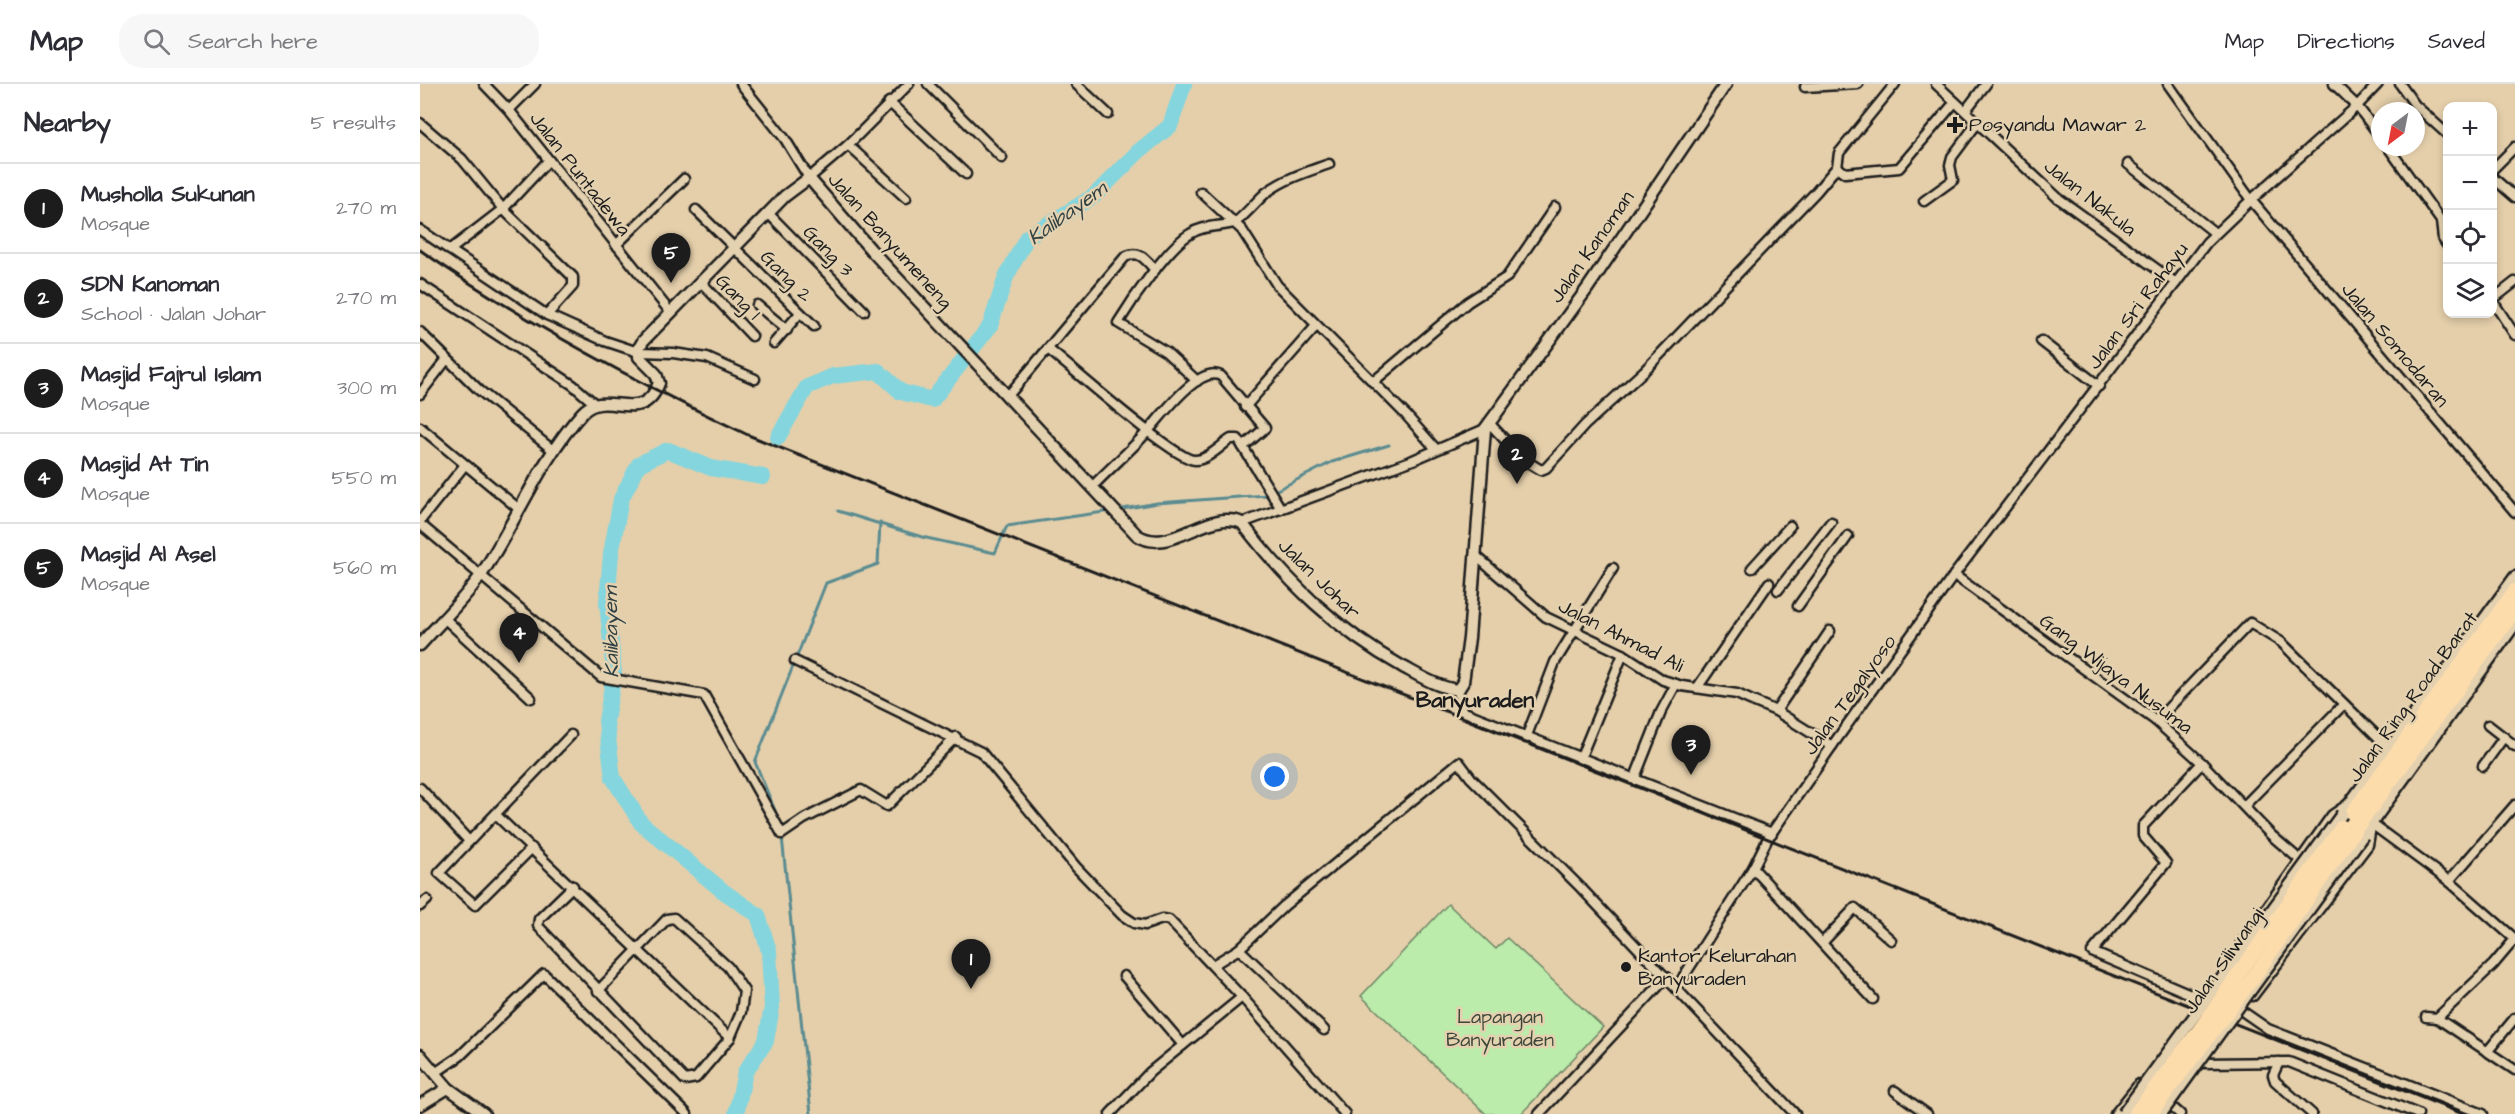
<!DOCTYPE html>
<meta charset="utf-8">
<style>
:root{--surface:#fff;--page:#f7f7f7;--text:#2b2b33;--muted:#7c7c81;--line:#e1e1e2;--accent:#1c1c1c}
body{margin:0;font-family:"Architects Daughter",sans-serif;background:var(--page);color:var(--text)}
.controls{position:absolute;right:18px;top:18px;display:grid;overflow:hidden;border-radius:12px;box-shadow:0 3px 9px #0003}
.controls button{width:54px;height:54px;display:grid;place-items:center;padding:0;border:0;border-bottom:2px solid var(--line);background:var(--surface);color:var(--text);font:30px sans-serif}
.compass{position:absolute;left:1951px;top:18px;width:54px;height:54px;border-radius:50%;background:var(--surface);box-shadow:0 3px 9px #0003;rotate:212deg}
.you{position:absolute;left:855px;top:693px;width:21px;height:21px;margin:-15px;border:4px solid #fff;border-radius:50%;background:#1a73e8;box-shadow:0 0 0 9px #1a73e833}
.badge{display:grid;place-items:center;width:39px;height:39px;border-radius:50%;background:var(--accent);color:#fff;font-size:20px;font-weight:700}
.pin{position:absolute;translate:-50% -50px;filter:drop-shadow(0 2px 3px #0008)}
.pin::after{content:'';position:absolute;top:32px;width:21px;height:18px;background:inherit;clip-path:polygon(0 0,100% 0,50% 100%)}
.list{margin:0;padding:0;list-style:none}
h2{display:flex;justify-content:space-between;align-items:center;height:78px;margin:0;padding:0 24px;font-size:26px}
h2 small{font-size:20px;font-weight:400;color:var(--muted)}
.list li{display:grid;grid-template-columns:39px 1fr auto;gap:18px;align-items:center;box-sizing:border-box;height:90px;padding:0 24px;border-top:2px solid var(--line)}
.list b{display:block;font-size:22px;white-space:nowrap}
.list p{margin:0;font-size:20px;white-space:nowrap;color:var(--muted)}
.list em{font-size:20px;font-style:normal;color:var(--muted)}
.icon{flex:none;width:33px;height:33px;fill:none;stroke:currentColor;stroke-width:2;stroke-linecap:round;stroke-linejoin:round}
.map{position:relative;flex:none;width:2095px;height:1030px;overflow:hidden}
header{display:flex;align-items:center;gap:36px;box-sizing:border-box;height:84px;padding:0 30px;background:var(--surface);border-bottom:2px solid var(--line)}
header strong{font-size:28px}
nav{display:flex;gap:33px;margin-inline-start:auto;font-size:21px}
.search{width:420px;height:54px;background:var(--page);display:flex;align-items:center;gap:15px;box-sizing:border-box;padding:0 21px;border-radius:24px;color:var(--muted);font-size:22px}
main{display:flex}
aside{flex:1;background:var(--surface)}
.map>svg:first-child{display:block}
.green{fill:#bbecab;stroke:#6c8464;stroke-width:1.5}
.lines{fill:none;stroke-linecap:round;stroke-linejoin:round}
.stream{stroke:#5a8b90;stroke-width:3}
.river{stroke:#84d5dd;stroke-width:16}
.minor-casing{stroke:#1c1c1c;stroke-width:13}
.tertiary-casing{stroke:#1c1c1c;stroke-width:15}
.trunk-casing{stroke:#1c1c1c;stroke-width:18}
.minor{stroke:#e4d1af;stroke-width:8}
.tertiary{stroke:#e4d1af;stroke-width:10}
.trunk{stroke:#fddcac;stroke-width:14}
.rail{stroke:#1c1c1c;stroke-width:3}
.tertiary-bridge-casing{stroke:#1c1c1c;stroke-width:15;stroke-linecap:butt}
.trunk-bridge-casing{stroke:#1c1c1c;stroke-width:18;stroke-linecap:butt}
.tertiary-bridge{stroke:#e4d1af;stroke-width:10}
.trunk-bridge{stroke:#fddcac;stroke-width:14}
.poi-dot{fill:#1c1c1c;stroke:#e4d1af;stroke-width:2}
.labels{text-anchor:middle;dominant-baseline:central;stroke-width:5;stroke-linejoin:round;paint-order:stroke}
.poi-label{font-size:20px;fill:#1c1c1c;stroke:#e4d1af;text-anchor:start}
.street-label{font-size:20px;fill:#1c1c1c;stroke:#e4d1af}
.park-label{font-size:20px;fill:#3c4639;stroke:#e4d1af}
.water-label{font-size:21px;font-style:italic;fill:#314143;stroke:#e4d1af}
.quarter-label{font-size:22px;font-weight:bold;fill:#1c1c1c;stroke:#e4d1af}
</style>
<header>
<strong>Map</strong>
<div class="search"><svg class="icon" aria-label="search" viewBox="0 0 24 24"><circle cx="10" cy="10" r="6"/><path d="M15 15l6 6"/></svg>Search here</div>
<nav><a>Map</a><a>Directions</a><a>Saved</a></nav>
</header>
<main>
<aside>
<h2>Nearby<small>5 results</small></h2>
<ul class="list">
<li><span class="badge">1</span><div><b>Musholla Sukunan</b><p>Mosque</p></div><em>270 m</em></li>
<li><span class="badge">2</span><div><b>SDN Kanoman</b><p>School · Jalan Johar</p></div><em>270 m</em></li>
<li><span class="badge">3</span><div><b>Masjid Fajrul Islam</b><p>Mosque</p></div><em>300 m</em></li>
<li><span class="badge">4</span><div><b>Masjid At Tin</b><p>Mosque</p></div><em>550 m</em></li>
<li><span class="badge">5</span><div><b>Masjid Al Asel</b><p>Mosque</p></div><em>560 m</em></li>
</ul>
</aside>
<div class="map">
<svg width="2095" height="1030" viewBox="0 0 2095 1030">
<rect width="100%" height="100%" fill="#e5cfab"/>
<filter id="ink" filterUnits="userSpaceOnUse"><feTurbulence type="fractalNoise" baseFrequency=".0167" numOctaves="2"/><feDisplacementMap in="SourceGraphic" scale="12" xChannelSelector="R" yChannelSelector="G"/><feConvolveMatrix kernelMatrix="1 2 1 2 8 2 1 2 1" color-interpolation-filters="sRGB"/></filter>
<g filter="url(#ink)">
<path class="green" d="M 1028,820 L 1076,865 L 1087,854 L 1183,943 L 1101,1030 L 1066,1030 L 941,912 Z"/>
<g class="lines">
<g class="stream">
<path d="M 697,426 L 737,419 L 847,411 L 912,378 L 969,361"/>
<path d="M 418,427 L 502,453 L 575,469 L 587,442 L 691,427"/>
<path d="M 361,741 L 335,678 L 406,499 L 458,480 L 460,438"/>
<path d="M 362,753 L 391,1030"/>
</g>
<g class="river">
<path d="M 358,353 L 387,303 L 413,292 L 458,287 L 481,308 L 512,316 L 570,242 L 586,193 L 607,153 L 674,112 L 719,67 L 750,42 L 764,0"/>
<path d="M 316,1030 L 325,988 L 346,957 L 352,923 L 349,867 L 338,831 L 303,807 L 221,739 L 193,694 L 186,637 L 194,590 L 187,518 L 191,470 L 201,415 L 219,380 L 248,366 L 291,384 L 343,393"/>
</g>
<g class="minor-casing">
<g id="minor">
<path d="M 64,0 L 89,26 L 251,229"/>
<path d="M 321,0 L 365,55 L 389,94 L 428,61 L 489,0"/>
<path d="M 508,0 L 582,74"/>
<path d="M 656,0 L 688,30"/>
<path d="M 1516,0 L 1638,114 L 1756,199"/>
<path d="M 1748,0 L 1831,116 L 2095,428"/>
<path d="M 1914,0 L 1937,22 L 1960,52"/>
<path d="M 1980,0 L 1995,21 L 2028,51"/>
<path d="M 1385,3 L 1438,0"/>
<path d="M 469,18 L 546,90"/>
<path d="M 89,26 L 115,0"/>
<path d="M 1546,26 L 1566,0"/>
<path d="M 0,39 L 42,75 L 83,125 L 153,193 L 153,202 L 127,231"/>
<path d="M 428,61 L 486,114"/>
<path d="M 1968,63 L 2021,137 L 2023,155 L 2028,162"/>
<path d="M 1708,80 L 1795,149"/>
<path d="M 1417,83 L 1425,89 L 1479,84 L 1535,18"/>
<path d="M 2072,86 L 2095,63"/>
<path d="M 2072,93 L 2095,113"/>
<path d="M 781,108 L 822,146 L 857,201 L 986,331 L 1016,365"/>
<path d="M 1504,117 L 1533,96 L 1530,81 L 1532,73 L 1558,38"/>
<path d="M 276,126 L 394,242"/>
<path d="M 348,129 L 444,227"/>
<path d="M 0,146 L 127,231 L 185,257 L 218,268 L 253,269 L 287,274 L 335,295"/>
<path d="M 196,161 L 264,95"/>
<path d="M 30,166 L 83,125 L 128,77"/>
<path d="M 280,197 L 332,252"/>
<path d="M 0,200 L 153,301 L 176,321"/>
<path d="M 2072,216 L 2095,251"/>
<path d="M 2072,216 L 2095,198"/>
<path d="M 337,221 L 367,246"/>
<path d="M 0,248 L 59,306 L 134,367"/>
<path d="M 1621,257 L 1679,302"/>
<path d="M 354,259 L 380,229"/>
<path d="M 628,265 C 650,282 756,377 775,376 C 788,376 801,361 811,355 L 818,355 L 823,363 L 845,344 L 801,292 C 779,280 741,333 728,347 C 710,367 690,384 672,403"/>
<path d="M 777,297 L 746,268 L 698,239 C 712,216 748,163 770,150 C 783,141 799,143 814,139 C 821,136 839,114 847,108 C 866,94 887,88 909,80"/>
<path d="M 953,298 L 1048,218 L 1087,193 L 1135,123"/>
<path d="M 0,310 L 27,275"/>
<path d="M 587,313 L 705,173 C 719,165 726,176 735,186"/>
<path d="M 825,323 L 896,242"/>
<path d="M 1070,340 L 1103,375 L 1121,386 L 1126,384 L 1165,341 L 1224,287 L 1396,108 L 1417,83 L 1419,69 L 1475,0"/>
<path d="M 0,343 L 99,425"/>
<path d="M 823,363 L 861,425"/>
<path d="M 0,437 L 44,382"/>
<path d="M 822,439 L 993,376 L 1065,345"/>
<path d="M 0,440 L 181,593 L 284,611 L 362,750 L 384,735 L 441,706 L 467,722 L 536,653"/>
<path d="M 1055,471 L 1126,533 L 1203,570 L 1243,596 L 1262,602 L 1317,610 L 1330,616 L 1356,627 L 1412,662"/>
<path d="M 1332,484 L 1370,442"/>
<path d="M 1534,491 L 1736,637 L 1782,679 L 1851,751 L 1880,776"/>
<path d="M 1358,506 L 1411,438"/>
<path d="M 1378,522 L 1428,452"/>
<path d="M 24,534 L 111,614"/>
<path d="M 375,577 L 561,668 L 656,783 L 702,831 L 714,839 L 725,841 L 742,835 L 749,836 L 822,913 L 925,1030"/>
<path d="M 1277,604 L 1349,499"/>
<path d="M 1038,606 L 1042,627 L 1352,749"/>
<path d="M 1356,627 L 1410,547"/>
<path d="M 1736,637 L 1830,539 L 1861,558 L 1968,663"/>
<path d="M 2068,641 L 2095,662"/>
<path d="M 1106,654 L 1135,578 L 1193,484"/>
<path d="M 1160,675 L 1203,570"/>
<path d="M 1782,679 L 1723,742 L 1723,752 L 1746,779 L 1672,868 L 1789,918"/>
<path d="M 2063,682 L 2084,653"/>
<path d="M 1214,696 L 1241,628 L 1256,600"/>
<path d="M 0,704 L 49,757"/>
<path d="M 1824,722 L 1924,620"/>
<path d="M 76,731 L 310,954"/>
<path d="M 1953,741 L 2029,797 L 2095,855"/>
<path d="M 112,764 L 55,821 L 19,789 L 151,651"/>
<path d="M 1333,784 L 1453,915"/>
<path d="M 2029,797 L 2095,721"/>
<path d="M 153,802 L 119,835 L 118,842 L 265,996 L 276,994 L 310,954 L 321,928 L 324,907 L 308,883 L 254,834 L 247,835 L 178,907"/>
<path d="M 0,822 L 7,816"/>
<path d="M 1402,859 L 1435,824 L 1471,856"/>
<path d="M 1820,861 L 1912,731 L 1928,720"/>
<path d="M 819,865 L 904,946"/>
<path d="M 793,881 L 819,865 L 864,822 L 1039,678 L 1051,694 L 1161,804 L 1375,1030"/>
<path d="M 704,892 L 763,961"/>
<path d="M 1257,903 L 1333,784 L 1348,754 L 1412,662 L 1534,491 L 1787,158 L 1831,116 L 1937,22 L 1958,0"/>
<path d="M 1833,912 L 1948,761 L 1952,737"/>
<path d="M 1813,925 L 1822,927 L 1848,945 L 2063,1030"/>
<path d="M 2006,933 L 2017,934 L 2095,986"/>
<path d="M 2017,934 L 2073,881 L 2095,855"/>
<path d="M 2067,968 L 2095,934"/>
<path d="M 1859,978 L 1853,991 L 1855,997 L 1892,1030"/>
<path d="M 1783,979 L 1869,978 L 1998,1030"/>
<path d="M 15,989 L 40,972 L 124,890 L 267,1030"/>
<path d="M 1475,1007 L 1507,1030"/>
<path d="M 1752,1023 L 1760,1030"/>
<path d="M 690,1030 L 730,988 L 822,913"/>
<path d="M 1119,1030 L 1247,893"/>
<path d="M 1695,1030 L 1719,1000"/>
</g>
</g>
<g class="tertiary-casing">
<g id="tertiary">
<path d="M 0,561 C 20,538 46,514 63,488 C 97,436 120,376 162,329 C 186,303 222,344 239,299 L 236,290 L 219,273 L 219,264 L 223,257 L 365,112 L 389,94 L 451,166 L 717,451 C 750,473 787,424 822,439 C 868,499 917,546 983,583 C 1000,592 1019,604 1038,606 L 1043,598 L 1049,554 L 1065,345 L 1167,205 L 1306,0"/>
<path d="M 1922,730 L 2095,493"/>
<path d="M 1943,751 L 2095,540"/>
<path d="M 0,971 L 28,1004 L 64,1030"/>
<path d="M 0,1021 L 28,1004"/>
</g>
</g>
<g class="trunk-casing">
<g id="trunk">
<path d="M 1922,743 L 2095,507"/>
<path d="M 1935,746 L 2095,526"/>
</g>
</g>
<use href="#minor" class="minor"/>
<use href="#tertiary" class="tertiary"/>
<use href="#trunk" class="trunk"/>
<path class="rail" d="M 0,166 C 104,238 213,297 328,351 L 2043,1030"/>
<g class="tertiary-bridge-casing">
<g id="tertiary-bridge">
<path d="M 1703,1030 L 1922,730"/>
<path d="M 1741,1030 L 1943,751"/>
</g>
</g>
<g class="trunk-bridge-casing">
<g id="trunk-bridge">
<path d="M 1715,1030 L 1778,948 L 1922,743"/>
<path d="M 1730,1030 L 1832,895 L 1935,746"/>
</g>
</g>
<use href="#tertiary-bridge" class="tertiary-bridge"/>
<use href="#trunk-bridge" class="trunk-bridge"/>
</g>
</g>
<g class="poi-dot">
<path d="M1532 32h6v6h6v6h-6v6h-6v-6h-6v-6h6z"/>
<circle cx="1206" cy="883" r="6"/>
</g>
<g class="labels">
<g class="poi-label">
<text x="1549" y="41">Posyandu Mawar 2</text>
<text x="1218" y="872">Kantor Kelurahan<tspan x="1218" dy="23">Banyuraden</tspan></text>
</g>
<g class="street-label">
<text transform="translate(160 90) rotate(52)">Jalan Puntadewa</text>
<text transform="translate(1670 114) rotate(38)">Jalan Nakula</text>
<text transform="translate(470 157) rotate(48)">Jalan Banyumeneng</text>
<text transform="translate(1172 163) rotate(-55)">Jalan Kanoman</text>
<text transform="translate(408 167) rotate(46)">Gang 3</text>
<text transform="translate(366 192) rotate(45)">Gang 2</text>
<text transform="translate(318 213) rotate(46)">Gang 1</text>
<text transform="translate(1718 222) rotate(-53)">Jalan Sri Rahayu</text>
<text transform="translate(1975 261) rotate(50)">Jalan Somodaran</text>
<text transform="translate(899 495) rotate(44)">Jalan Johar</text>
<text transform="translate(1201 552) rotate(27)">Jalan Ahmad Ali</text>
<text transform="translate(1696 590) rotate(37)">Gang Wijaya Nusuma</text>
<text transform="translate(1430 611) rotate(-54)">Jalan Tegalyoso</text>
<text transform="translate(1993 613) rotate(-54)">Jalan Ring Road Barat</text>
<text transform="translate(1804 877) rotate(-55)">Jalan Siliwangi</text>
</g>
<g class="park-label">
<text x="1080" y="933">Lapangan<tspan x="1080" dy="23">Banyuraden</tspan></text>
</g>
<g class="water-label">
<text transform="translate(647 129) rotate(-36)">Kalibayem</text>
<text transform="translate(191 548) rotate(-91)">Kalibayem</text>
</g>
<g class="quarter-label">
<text x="1055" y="616">Banyuraden</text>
</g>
</g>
</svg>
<div class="controls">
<button>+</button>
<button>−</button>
<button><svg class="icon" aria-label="locate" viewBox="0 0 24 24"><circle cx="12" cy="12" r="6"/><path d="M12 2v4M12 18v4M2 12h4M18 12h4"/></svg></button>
<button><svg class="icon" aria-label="layers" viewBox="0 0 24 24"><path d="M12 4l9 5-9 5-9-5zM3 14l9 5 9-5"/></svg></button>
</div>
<svg class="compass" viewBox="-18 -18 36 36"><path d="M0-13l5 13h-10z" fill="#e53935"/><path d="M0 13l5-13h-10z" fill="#7c7c81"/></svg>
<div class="you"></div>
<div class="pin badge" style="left:551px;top:905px">1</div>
<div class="pin badge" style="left:1097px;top:400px">2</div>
<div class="pin badge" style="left:1271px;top:691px">3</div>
<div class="pin badge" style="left:99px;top:579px">4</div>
<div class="pin badge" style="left:251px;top:199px">5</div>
</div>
</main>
